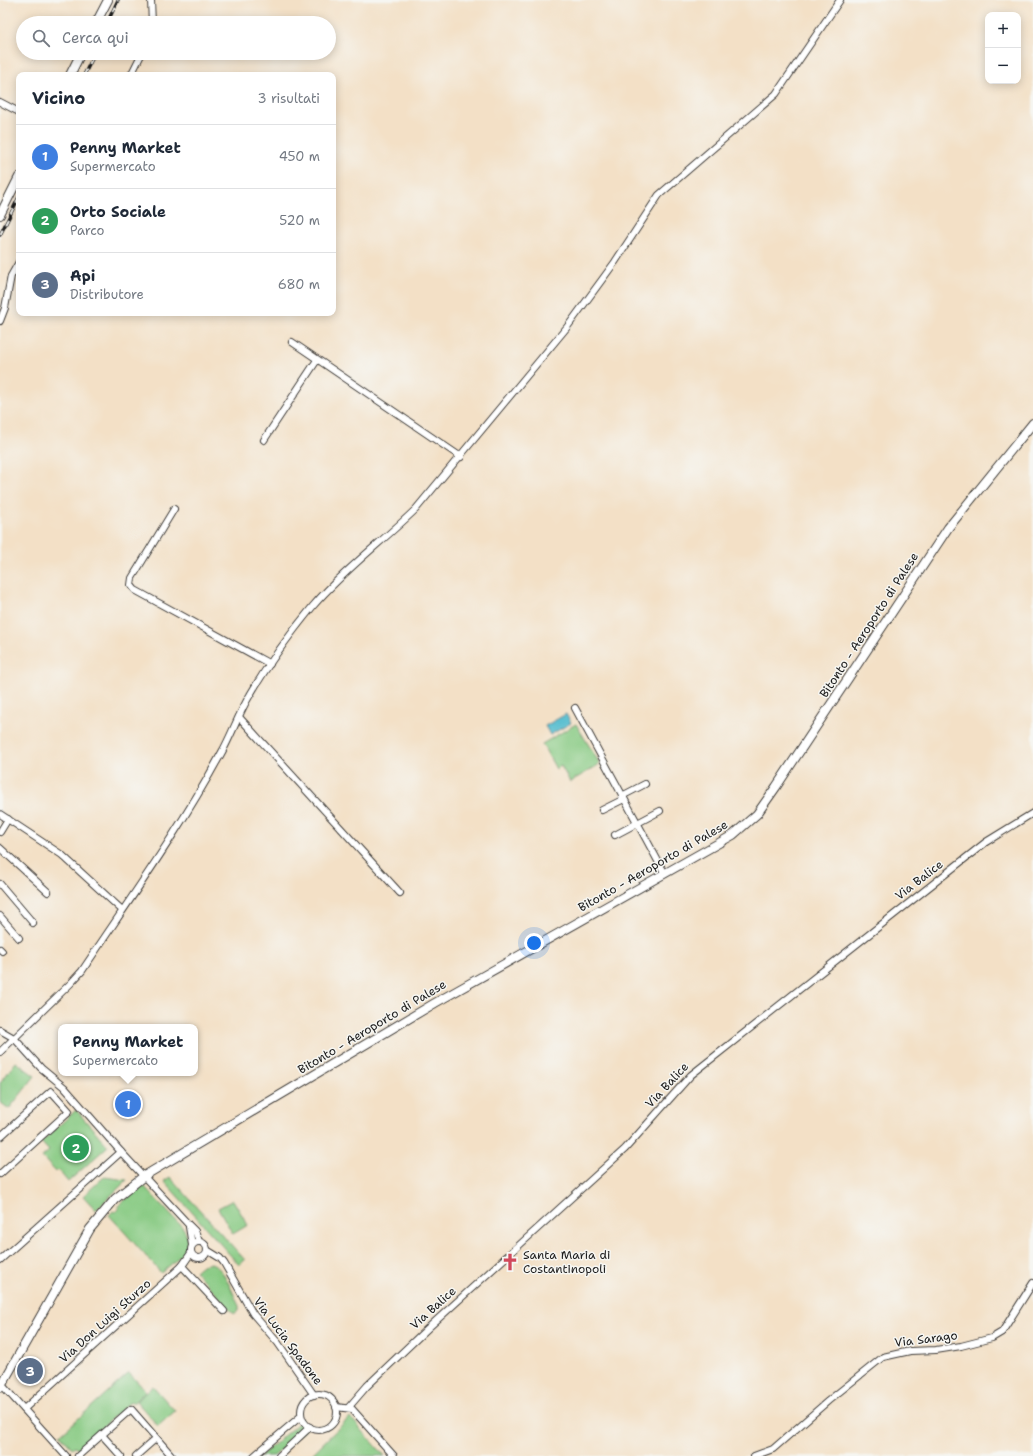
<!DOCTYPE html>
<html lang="it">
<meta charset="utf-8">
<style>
:root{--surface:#fff;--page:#f6f6f7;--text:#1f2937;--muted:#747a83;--line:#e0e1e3;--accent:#0b8043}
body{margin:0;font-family:"Shantell Sans",sans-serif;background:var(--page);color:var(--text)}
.controls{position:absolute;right:12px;top:12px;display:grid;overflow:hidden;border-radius:8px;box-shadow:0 2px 10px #0003}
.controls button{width:36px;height:36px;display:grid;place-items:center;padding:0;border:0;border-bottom:1px solid var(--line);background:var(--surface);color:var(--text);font:20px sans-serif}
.you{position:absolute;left:534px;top:943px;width:14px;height:14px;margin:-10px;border:3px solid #fff;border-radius:50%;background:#1a73e8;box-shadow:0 0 0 6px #1a73e833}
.badge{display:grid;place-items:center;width:26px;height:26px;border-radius:50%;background:var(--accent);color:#fff;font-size:13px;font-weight:700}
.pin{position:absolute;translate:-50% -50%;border:2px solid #fff;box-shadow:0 1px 4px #0006}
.popup{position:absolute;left:58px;top:1024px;width:140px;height:52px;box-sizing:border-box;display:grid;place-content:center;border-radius:8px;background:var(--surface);filter:drop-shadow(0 1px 3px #0005);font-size:13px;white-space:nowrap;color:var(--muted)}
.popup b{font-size:15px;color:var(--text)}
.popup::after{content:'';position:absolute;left:50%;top:100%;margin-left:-8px;border:8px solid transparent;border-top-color:var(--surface)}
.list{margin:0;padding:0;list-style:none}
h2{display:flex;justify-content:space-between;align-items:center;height:52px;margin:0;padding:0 16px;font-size:17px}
h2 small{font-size:13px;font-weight:400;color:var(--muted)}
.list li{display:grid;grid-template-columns:26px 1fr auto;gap:12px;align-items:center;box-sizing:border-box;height:64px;padding:0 16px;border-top:1px solid var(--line)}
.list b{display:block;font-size:15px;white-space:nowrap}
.list p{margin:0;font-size:13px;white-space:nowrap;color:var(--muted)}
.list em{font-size:13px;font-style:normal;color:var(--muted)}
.icon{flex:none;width:22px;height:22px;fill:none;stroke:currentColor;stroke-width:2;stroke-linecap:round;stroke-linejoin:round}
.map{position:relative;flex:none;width:1033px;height:1456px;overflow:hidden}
.search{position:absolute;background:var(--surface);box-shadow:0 2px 10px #0003;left:16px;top:16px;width:320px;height:44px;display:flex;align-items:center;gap:10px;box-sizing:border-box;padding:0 14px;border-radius:22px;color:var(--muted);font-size:15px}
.panel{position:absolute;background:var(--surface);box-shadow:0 2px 10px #0003;left:16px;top:72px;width:320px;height:244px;border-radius:8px}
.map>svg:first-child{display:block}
.green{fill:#88ca83;stroke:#527350}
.water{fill:#51bbce;stroke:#366c75}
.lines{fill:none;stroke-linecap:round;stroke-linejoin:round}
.street-casing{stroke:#3c3936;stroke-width:8}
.secondary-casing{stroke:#3c3936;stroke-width:10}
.street{stroke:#fff;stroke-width:6}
.secondary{stroke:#fff;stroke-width:8}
.rail-casing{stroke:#1c1c1c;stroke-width:3.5}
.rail{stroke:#f6f6f2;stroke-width:2;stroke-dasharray:6;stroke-linecap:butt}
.labels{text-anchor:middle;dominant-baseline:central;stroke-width:3;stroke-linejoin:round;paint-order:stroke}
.street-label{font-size:12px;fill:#1c1c1c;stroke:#f6f6f2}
.poi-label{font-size:12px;fill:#1c1c1c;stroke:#f6f6f2;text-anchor:start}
</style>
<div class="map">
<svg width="1033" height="1456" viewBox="0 0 1033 1456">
<rect width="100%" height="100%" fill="#f6f6f2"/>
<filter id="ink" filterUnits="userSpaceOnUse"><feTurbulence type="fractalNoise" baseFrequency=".025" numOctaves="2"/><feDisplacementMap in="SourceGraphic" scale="8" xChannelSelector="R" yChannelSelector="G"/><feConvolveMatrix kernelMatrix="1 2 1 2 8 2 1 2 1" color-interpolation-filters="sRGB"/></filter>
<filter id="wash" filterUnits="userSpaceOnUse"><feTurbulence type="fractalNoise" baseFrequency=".012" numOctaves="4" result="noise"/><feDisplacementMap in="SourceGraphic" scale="16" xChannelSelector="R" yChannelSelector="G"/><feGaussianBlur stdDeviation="0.9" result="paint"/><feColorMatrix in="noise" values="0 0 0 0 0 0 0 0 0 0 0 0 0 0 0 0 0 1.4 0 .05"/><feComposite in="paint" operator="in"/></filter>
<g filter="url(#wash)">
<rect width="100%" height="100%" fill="#f3e0c6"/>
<g class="green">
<path d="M 576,724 L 600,764 L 570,782 L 561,766 L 556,769 L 542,744 Z"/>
<path d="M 16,1062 L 35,1076 L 9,1109 L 0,1102 L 0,1083 Z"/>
<path d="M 76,1110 L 108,1146 L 68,1182 L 58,1170 L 56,1172 L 42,1157 L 49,1151 L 41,1142 Z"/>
<path d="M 104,1177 L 127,1180 L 96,1210 L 83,1196 Z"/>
<path d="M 170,1177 L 245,1260 L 239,1265 L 164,1181 Z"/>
<path d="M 143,1185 L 183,1228 C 197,1247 173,1262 161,1273 L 109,1215 L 113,1211 L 116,1212 L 119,1209 L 118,1206 Z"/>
<path d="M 233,1200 L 248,1225 L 233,1234 L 218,1208 Z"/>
<path d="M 211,1263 C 223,1266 234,1295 239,1306 L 239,1310 L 234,1314 L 195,1271 L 202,1265 Z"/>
<path d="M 129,1373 L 146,1391 L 133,1403 L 131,1401 L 78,1449 L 75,1446 L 72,1448 L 60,1435 Z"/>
<path d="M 153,1386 L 175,1411 L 158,1426 L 136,1401 Z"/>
<path d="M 350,1417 L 385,1456 L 315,1456 L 313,1453 Z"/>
<path d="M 301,1421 L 305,1429 L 274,1456 L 260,1456 Z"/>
</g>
<path class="water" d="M 566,714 L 571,723 L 550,735 L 545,726 Z"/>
</g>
<g filter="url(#ink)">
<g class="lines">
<g class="street-casing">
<g id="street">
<path d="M 151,0 L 152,23"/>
<path d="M 131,75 L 142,53"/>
<path d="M 0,102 L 19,112"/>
<path d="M 0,321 L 5,308 L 11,276 L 19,262"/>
<path d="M 292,342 L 461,457"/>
<path d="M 264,440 L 317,360"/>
<path d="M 174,509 L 132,578 L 131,585 L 135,590 L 270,664"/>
<path d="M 575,708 L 665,874"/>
<path d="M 239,717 L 400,893"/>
<path d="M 622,796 L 645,784"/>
<path d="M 602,810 L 624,799"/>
<path d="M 0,814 L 62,855 L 122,910"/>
<path d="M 0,832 L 8,819"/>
<path d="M 615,835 L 660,811"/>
<path d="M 0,848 L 48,892"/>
<path d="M 0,884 L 33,923"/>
<path d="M 0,916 L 19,938"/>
<path d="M 0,949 L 2,951"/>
<path d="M 0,1030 L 14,1038 L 41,1068 L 64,1087 L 121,1152"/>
<path d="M 0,1052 L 71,983 L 82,971 C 130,899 181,828 222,752 C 232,734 239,713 250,695 C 268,664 290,634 313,606 C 344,570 382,542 416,509 L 568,326 L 615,262 L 659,195 L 776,94 L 840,0"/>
<path d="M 0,1137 L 51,1091 L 69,1111 L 0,1174"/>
<path d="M 189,1227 L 192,1245"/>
<circle cx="199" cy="1250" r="8"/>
<path d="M 207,1250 L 220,1258 L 224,1263 L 253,1314 L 278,1343 L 314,1395"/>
<path d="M 0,1260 L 121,1152 L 188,1224 L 195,1231 L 199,1241"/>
<path d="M 182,1266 L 224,1311"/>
<path d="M 2,1385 L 66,1456"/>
<circle cx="319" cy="1412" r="18"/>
<path d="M 336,1407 L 352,1409 L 394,1456"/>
<path d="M 348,1408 L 367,1386 L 428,1328 L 625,1149 L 691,1075 L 986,842 L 1033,813"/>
<path d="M 24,1409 L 182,1266 L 191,1253"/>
<path d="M 102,1435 L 121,1456"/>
<path d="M 78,1456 L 131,1409 L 172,1456"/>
<path d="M 136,1456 L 153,1441"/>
<path d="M 254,1456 L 301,1416"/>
<path d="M 279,1456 L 310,1427"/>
<path d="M 754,1456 L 773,1449 L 828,1401 L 883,1357 L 910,1351 L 936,1350 L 961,1346 L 992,1338 L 1002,1332 L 1033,1283"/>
</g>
</g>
<g class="secondary-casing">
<g id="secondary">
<path d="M 96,23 L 108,0"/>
<path d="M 70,75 L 81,53"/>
<path d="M 0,215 L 19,177"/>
<path d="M 0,1388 L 90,1229 L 115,1199 L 144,1176 L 435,1003 L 733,835 L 757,814 L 776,787 L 948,528 L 1033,423"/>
</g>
</g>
<use href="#street" class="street"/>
<use href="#secondary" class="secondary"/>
<g class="rail-casing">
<g id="rail">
<path d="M 107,23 L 118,0"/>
<path d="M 84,75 L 95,53"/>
<path d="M 0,235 L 19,197"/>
</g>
</g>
<use href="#rail" class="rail"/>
</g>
</g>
<defs>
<g id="church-bare" transform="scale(1.38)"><path d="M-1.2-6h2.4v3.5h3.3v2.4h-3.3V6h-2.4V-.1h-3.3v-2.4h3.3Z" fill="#d1495b" stroke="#f6f6f2" stroke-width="2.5" paint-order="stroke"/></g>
</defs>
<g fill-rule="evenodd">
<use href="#church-bare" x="510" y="1262"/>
</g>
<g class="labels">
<g class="street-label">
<text transform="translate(869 625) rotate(-57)">Bitonto - Aeroporto di Palese</text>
<text transform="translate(653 866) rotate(-30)">Bitonto - Aeroporto di Palese</text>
<text transform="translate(919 880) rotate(-38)">Via Balice</text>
<text transform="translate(372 1027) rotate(-31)">Bitonto - Aeroporto di Palese</text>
<text transform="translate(667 1085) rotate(-47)">Via Balice</text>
<text transform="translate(433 1308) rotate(-42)">Via Balice</text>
<text transform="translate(105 1321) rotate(-42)">Via Don Luigi Sturzo</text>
<text transform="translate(926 1339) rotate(-7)">Via Sarago</text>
<text transform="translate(288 1341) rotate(53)">Via Lucia Spadone</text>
</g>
<g class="poi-label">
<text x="523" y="1255">Santa Maria di<tspan x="523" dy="14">Costantinopoli</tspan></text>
</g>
</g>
</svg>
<div class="controls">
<button>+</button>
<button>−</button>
</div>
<div class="you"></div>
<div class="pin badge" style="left:128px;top:1104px;background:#3f7fe0">1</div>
<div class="popup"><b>Penny Market</b>Supermercato</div>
<div class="pin badge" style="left:76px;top:1148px;background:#2e9e5b">2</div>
<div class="pin badge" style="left:30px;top:1371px;background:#5c6f8a">3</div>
<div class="search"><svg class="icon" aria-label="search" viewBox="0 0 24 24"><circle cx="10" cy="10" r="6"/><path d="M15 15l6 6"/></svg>Cerca qui</div>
<section class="panel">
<h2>Vicino<small>3 risultati</small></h2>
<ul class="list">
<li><span class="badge" style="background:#3f7fe0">1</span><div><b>Penny Market</b><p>Supermercato</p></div><em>450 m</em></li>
<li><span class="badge" style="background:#2e9e5b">2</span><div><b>Orto Sociale</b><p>Parco</p></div><em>520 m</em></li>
<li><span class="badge" style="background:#5c6f8a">3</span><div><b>Api</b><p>Distributore</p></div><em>680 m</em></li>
</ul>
</section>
</div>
